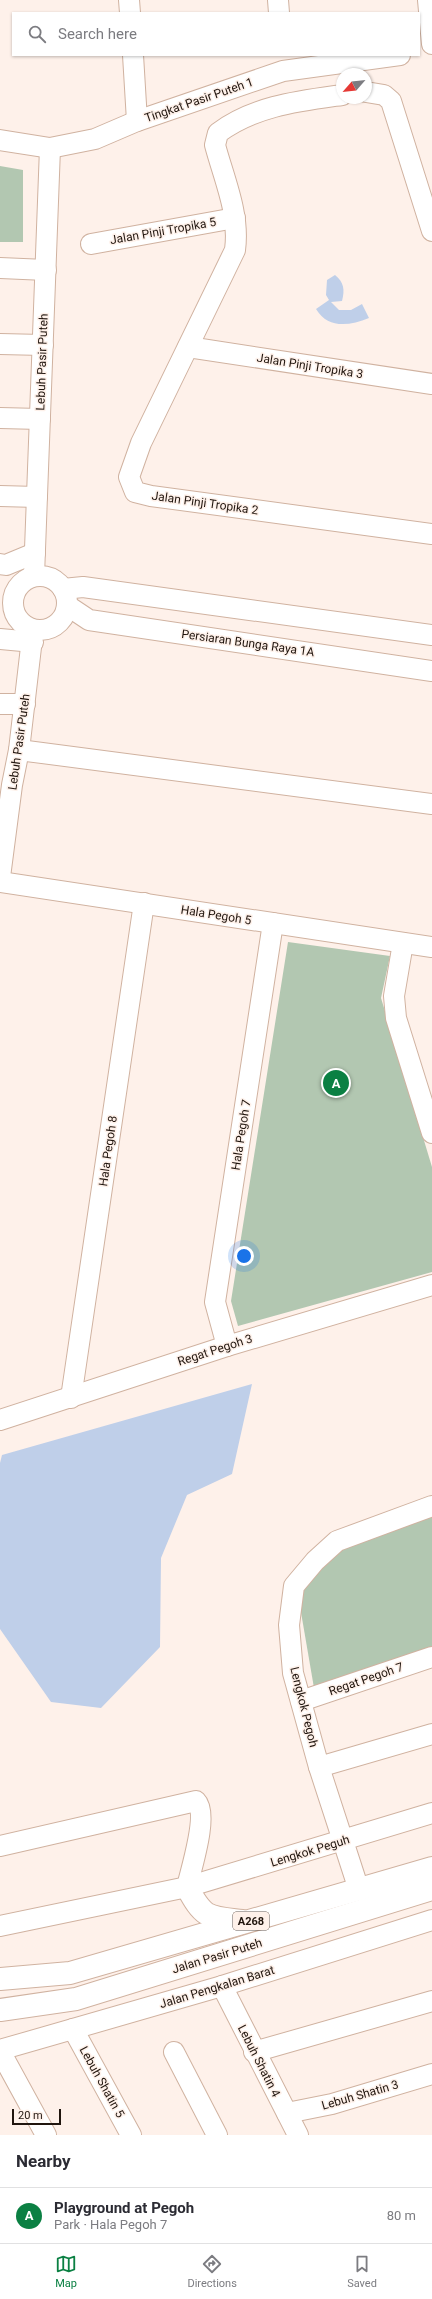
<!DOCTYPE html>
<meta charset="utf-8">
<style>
:root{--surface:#fff;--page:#f7f7f7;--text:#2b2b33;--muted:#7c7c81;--line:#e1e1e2;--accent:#0b8043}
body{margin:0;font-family:Roboto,sans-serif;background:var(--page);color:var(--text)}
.compass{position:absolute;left:336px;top:68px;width:36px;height:36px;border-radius:50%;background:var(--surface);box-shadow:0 1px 3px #0004;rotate:242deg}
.scale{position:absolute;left:12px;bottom:10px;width:49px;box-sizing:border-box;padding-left:4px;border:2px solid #20150e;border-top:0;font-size:11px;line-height:14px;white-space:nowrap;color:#20150e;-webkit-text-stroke:3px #fef1ea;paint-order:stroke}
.you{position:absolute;left:244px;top:1256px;width:14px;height:14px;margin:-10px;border:3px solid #fff;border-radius:50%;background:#1a73e8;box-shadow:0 0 0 6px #1a73e833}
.badge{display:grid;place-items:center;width:26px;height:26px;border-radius:50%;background:var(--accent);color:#fff;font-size:13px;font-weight:700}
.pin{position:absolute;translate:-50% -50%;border:2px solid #fff;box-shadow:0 1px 4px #0006}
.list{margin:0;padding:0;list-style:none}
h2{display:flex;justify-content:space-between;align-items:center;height:52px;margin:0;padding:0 16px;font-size:17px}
h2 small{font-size:13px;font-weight:400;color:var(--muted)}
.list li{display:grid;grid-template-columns:26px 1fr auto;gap:12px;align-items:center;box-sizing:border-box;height:56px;padding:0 16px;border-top:1px solid var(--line)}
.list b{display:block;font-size:15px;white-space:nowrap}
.list p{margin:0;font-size:13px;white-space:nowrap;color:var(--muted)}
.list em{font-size:13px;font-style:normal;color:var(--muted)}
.icon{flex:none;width:22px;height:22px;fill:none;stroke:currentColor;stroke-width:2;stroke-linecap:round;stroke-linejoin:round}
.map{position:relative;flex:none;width:432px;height:2135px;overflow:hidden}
.search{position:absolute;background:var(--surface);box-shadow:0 1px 3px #0004;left:12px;right:12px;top:12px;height:44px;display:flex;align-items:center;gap:10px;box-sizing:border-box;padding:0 14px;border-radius:0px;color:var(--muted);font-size:15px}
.sheet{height:108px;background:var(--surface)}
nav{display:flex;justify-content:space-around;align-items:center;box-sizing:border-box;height:56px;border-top:1px solid var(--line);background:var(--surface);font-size:11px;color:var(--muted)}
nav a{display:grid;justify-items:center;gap:2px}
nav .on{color:var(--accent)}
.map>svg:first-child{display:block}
.green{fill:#b2c7b1}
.water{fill:#bfcfe9}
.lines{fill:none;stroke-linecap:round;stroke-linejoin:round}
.minor-casing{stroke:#d0b2a0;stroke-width:22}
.major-casing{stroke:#d0b2a0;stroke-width:24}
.minor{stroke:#fff;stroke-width:20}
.major{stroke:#fff;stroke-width:22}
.labels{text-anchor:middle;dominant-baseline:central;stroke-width:3;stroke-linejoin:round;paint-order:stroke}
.shield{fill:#fef1ea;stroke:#635750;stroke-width:1}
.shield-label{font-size:11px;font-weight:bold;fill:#20150e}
.street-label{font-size:12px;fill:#20150e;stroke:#fef1ea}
</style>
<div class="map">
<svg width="432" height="2135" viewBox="0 0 432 2135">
<rect width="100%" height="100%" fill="#fef1ea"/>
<g class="green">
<path d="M 0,166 L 23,170 L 23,242 L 0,242 Z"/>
<path d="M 288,942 L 390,956 L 381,998 L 432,1167 L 432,1272 L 238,1326 L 231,1301 Z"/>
<path d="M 432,1515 L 432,1650 L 314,1688 L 297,1589 L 341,1550 Z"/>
</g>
<g class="water">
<path d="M 335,275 C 344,282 345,290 342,301 L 331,302 L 339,310 L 351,310 L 362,304 L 369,318 C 349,326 328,329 316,309 L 329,300 L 326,295 L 327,280 Z"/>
<path d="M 252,1384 L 232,1474 L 187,1495 L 161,1558 L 160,1647 L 101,1708 L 51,1702 L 0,1629 L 0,1463 L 2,1455 Z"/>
</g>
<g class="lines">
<g class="minor-casing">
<g id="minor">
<path d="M 129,0 L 130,13"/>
<path d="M 278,0 L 279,13"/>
<path d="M 428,0 L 432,44"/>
<path d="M 133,55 L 137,121"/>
<path d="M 366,92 L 384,95 L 391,101 L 432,231"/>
<path d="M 342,95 C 299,101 254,106 218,133 L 215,145 C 224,179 240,214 235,250 L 141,443 L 129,477 L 135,492 L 151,496 L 432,534"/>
<path d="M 0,140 L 50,148 L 95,139 L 137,121 L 283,71 L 400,55"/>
<path d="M 91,244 L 235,218"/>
<path d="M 0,268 L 46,270"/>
<path d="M 0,344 L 43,345"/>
<path d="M 188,347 L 432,384"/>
<path d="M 0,418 L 40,419"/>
<path d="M 0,496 L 37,497"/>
<path d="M 0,564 L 6,565 L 35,553"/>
<circle cx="40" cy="603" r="27"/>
<path d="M 34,576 L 50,148"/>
<path d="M 63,589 L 83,587 L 432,635"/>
<path d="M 68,606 L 89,620 L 432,671"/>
<path d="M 0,639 L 33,642"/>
<path d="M 0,704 L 25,704"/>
<path d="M 19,750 L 432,804"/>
<path d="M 0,877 L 12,785 L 19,750 L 33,630"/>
<path d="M 0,882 L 432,947"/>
<path d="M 403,943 L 394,996 L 396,1018 L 432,1133"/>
<path d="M 227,1346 L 215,1302 L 273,923"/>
<path d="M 71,1398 L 144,903"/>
<path d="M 0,1420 L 227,1346 L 432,1285"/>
<path d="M 301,1701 L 432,1657"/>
<path d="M 319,1767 L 432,1734"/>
<path d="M 0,1846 L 196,1801 C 209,1814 191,1869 187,1887"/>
<path d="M 359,1890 L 319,1767 L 293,1673 L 289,1625 L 294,1586 L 315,1561 L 337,1541 L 432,1506"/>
<path d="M 0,1926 L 187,1887 L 432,1813"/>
<path d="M 222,1986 L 298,2135"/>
<path d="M 73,2029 L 131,2135"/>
<path d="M 0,2050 L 222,1986 L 432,1920"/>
<path d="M 0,2051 L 46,2135"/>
<path d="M 174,2052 L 217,2135"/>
<path d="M 254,2052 L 432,2001"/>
<path d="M 287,2113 L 332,2104 L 432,2074"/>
</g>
</g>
<g class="major-casing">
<g id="major">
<path d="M 187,1887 C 204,1919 208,1917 242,1921"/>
<path d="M 0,1979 L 70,1973 L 432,1868"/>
<path d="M 0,2010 L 76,1999 L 432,1889"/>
</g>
</g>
<use href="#minor" class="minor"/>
<use href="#major" class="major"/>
</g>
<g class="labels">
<rect class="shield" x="233" y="1912" width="36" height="18" rx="3"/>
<g class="shield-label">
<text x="251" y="1921">A268</text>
</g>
<g class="street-label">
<text transform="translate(199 100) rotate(-19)">Tingkat Pasir Puteh 1</text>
<text transform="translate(163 231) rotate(-10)">Jalan Pinji Tropika 5</text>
<text transform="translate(42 362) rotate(-88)">Lebuh Pasir Puteh</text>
<text transform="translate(310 366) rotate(9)">Jalan Pinji Tropika 3</text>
<text transform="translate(205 503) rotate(8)">Jalan Pinji Tropika 2</text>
<text transform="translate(248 643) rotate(8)">Persiaran Bunga Raya 1A</text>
<text transform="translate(19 742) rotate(-82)">Lebuh Pasir Puteh</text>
<text transform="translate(216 915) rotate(9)">Hala Pegoh 5</text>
<text transform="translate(241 1135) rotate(-81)">Hala Pegoh 7</text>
<text transform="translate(108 1151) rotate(-82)">Hala Pegoh 8</text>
<text transform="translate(215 1350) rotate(-18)">Regat Pegoh 3</text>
<text transform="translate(366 1679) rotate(-19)">Regat Pegoh 7</text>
<text transform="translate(304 1707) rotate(76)">Lengkok Pegoh</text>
<text transform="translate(310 1851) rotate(-17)">Lengkok Peguh</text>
<text transform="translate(217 1956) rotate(-17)">Jalan Pasir Puteh</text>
<text transform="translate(217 1987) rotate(-17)">Jalan Pengkalan Barat</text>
<text transform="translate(259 2061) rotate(63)">Lebuh Shatin 4</text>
<text transform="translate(102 2082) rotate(61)">Lebuh Shatin 5</text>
<text transform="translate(360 2095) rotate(-16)">Lebuh Shatin 3</text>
</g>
</g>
</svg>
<svg class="compass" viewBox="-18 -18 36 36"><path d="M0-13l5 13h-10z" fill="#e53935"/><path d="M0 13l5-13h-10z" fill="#7c7c81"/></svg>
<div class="scale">20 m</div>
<div class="you"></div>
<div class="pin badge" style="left:336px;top:1083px">A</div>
<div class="search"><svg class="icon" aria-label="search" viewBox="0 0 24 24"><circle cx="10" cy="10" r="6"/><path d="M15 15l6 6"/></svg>Search here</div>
</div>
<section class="sheet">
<h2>Nearby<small></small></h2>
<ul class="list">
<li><span class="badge">A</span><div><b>Playground at Pegoh</b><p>Park · Hala Pegoh 7</p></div><em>80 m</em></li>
</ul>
</section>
<nav>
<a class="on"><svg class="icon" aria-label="map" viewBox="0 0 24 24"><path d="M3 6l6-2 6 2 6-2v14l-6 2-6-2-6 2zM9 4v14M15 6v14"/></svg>Map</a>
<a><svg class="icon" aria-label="directions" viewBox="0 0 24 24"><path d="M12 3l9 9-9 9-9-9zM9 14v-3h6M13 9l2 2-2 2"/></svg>Directions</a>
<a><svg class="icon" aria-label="saved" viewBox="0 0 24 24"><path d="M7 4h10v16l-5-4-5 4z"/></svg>Saved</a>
</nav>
